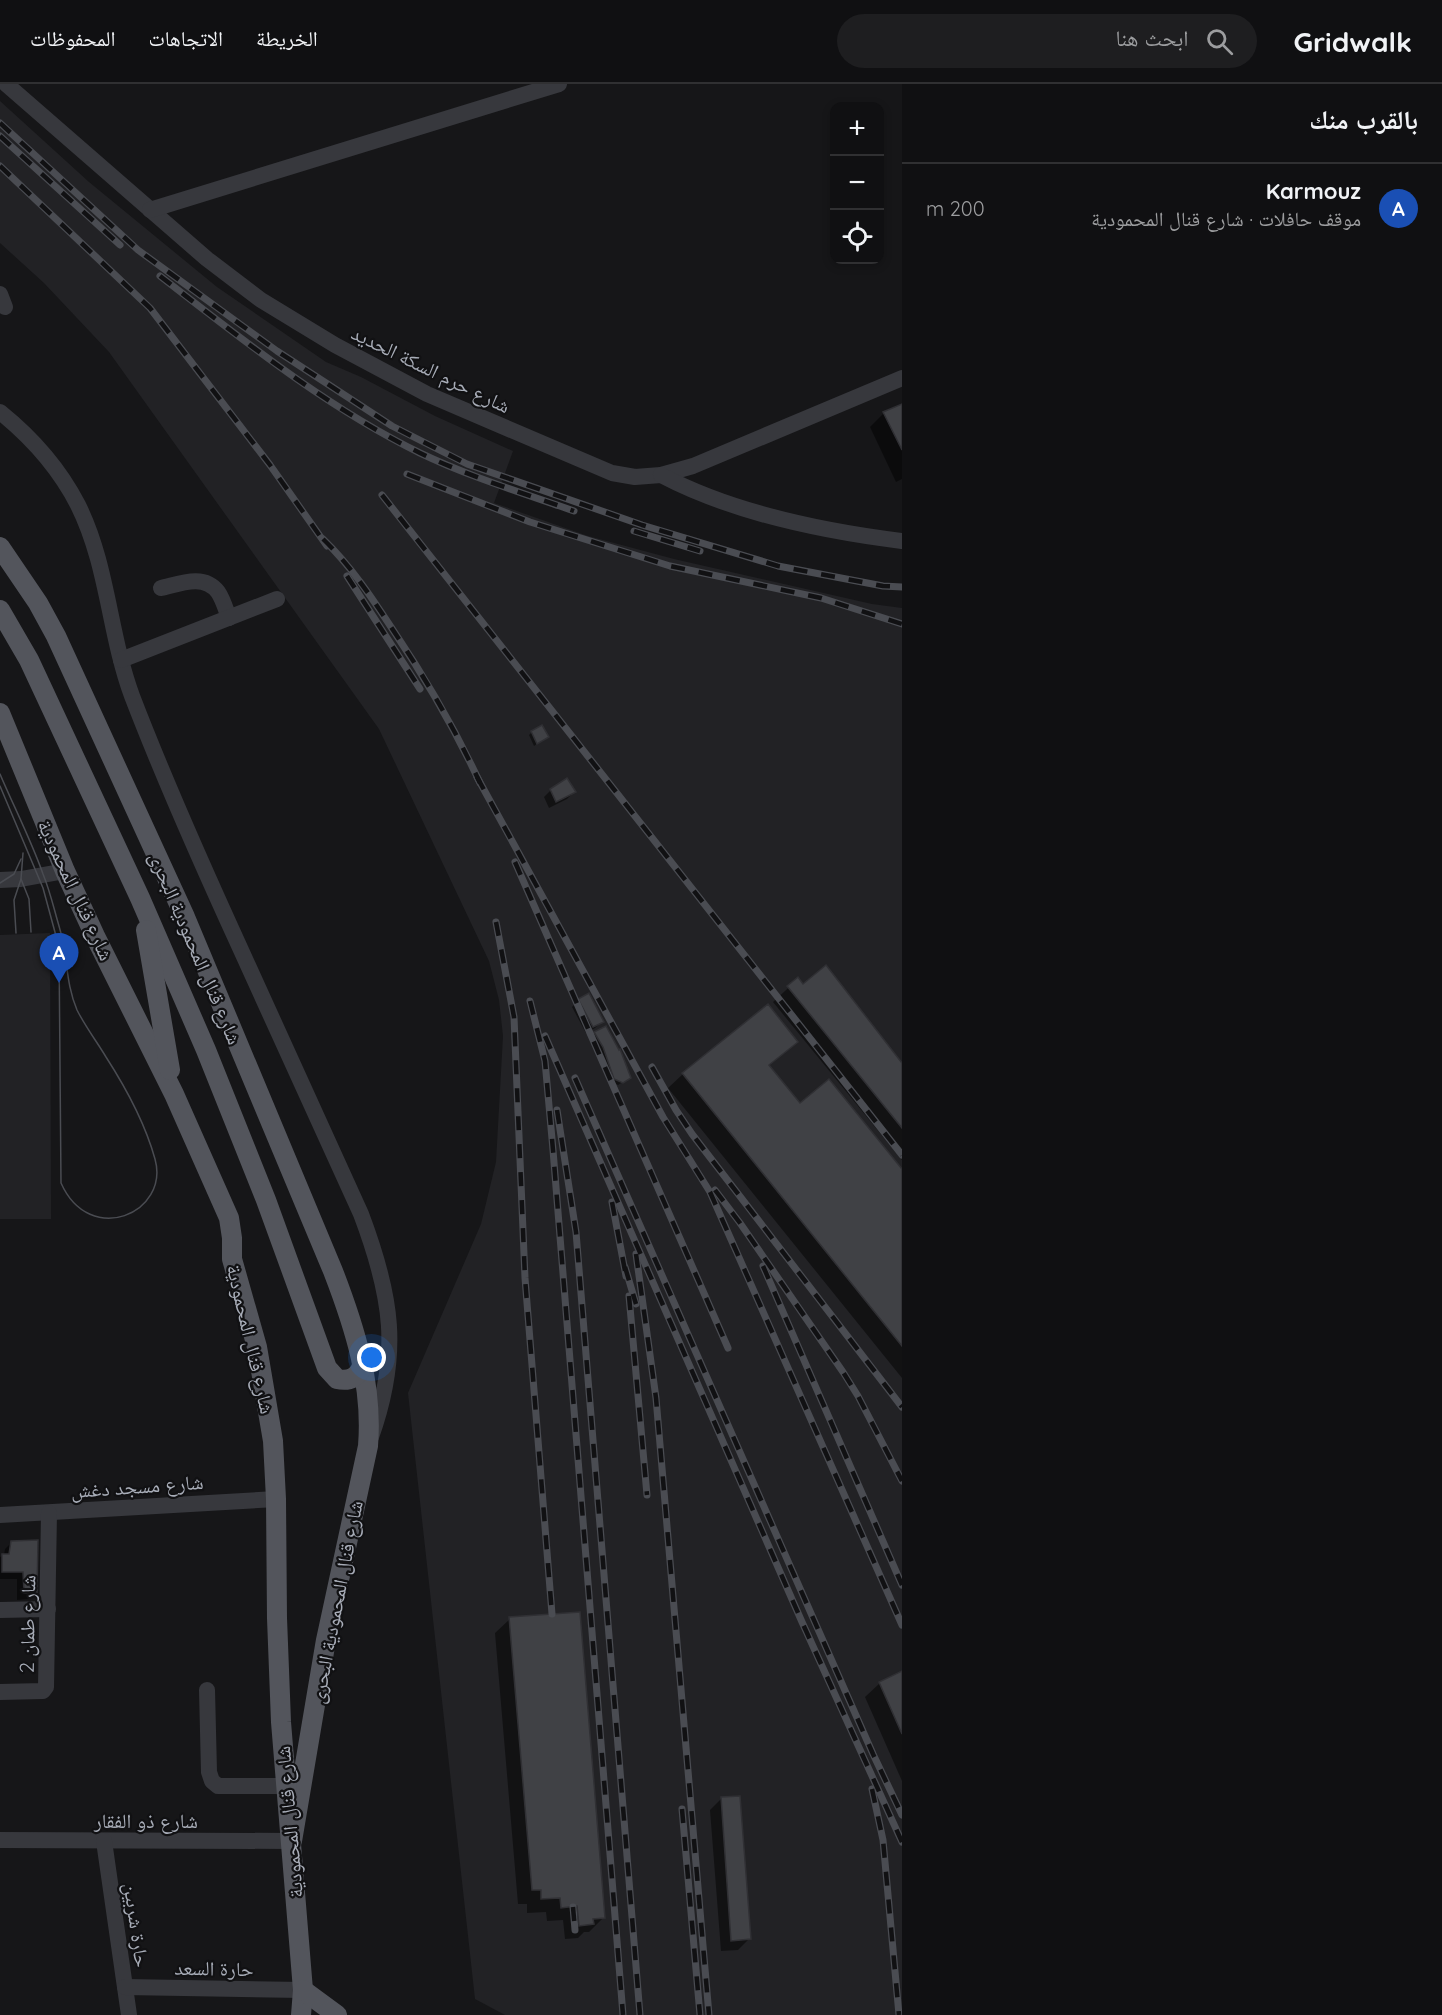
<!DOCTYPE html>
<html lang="ar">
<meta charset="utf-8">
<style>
:root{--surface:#101012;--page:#1e1e20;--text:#f1f3f6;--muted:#9c9d9f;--line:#303032;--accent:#f2b134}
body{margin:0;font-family:Quicksand,"Noto Naskh Arabic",sans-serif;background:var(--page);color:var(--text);direction:rtl}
.controls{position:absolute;right:18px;top:18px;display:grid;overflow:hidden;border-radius:12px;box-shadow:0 3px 9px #0003}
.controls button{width:54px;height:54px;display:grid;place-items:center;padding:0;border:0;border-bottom:2px solid var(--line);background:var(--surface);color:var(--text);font:30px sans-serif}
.you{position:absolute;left:372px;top:1274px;width:21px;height:21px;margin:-15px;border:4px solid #fff;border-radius:50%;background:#1a73e8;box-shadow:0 0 0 9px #1a73e833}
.badge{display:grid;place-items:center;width:39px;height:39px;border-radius:50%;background:var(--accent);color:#fff;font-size:20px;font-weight:700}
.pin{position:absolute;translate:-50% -50px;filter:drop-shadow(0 2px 3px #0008)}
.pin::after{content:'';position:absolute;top:32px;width:21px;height:18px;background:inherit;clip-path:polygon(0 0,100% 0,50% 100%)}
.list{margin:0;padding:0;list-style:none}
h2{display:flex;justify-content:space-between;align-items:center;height:78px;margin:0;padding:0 24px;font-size:26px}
h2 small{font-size:20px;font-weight:400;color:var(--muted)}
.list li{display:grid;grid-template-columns:39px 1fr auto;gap:18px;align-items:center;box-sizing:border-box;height:90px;padding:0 24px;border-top:2px solid var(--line)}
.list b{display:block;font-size:22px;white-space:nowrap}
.list p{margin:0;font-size:20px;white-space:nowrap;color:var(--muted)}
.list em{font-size:20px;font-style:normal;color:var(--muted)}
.icon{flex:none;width:33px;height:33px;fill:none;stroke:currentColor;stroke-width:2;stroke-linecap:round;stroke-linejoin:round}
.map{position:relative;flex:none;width:902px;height:1931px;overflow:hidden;direction:ltr}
header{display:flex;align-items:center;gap:36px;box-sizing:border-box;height:84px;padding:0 30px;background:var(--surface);border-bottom:2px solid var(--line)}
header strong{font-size:28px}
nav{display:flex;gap:33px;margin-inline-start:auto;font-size:21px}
.search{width:420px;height:54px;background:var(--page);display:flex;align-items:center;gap:15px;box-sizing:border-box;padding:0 21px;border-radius:33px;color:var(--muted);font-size:22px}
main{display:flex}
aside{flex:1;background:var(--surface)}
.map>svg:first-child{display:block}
.built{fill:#222225}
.shadow{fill:#0007}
.building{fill:#404145;stroke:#303034;stroke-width:1.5}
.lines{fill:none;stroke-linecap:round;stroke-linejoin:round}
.minor{stroke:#37383d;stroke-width:16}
.major{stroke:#53555c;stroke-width:20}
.tram{stroke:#4a4c52;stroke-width:1.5}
.rail-casing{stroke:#4a4c52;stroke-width:7}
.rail{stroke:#111113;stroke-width:4.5;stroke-dasharray:14;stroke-linecap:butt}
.labels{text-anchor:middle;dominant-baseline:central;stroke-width:4.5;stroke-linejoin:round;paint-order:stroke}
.street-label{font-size:20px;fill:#a8adb8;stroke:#111113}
</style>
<header>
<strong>Gridwalk</strong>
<div class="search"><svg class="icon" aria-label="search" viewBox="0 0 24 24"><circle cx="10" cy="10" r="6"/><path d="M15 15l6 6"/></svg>ابحث هنا</div>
<nav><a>الخريطة</a><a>الاتجاهات</a><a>المحفوظات</a></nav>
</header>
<main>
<aside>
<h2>بالقرب منك<small></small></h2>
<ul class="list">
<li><span class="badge" style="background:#1a4fb4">A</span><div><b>Karmouz</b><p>موقف حافلات · شارع قنال المحمودية</p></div><em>200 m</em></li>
</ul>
</aside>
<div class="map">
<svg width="902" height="1931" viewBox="0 0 902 1931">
<rect width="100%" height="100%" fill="#161618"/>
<g class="built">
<path d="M 0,17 L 89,98 L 217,203 L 326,278 L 361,293 L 435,332 L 513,367 L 494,419 L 588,452 L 674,475 L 872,520 L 902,524 L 902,1931 L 505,1931 L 475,1915 L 408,1309 L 481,1140 L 496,1078 L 503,952 L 499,916 L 489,877 L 379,645 L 109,268 L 44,199 L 0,159 Z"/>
<path d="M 50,849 L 51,1135 L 0,1135 L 0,851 Z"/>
</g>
<g class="shadow">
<path d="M 902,321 L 902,395 L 896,398 L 870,343 L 884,329 Z"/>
<path d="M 532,648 L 547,653 L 534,662 L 529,651 Z"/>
<path d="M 551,706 L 574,708 L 567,715 L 549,724 L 544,713 Z"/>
<path d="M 798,895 L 803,902 L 902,982 L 902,1076 L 773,918 Z"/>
<path d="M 579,916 L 603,937 L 595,944 L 586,949 L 572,923 Z"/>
<path d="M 595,949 L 629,994 L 618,1001 L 611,998 L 600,967 L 592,952 Z"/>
<path d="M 796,957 L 768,982 L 800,1021 L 902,1088 L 902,1294 L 668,1004 L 683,990 Z"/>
<path d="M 12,1458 L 36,1508 L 29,1515 L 17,1516 L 17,1495 L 0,1495 L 0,1473 L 4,1471 L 5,1465 Z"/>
<path d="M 510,1535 L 604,1833 L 589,1848 L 584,1848 L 578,1854 L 565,1855 L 563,1836 L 547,1837 L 546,1828 L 527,1829 L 527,1820 L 518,1820 L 495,1549 Z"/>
<path d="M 902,1589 L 902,1697 L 865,1613 L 880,1599 Z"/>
<path d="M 721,1715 L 749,1855 L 738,1866 L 721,1867 L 710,1726 Z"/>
</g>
<g class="building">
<path d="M 902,320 L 902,366 L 883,328 Z"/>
<path d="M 542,641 L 549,653 L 537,660 L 531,647 Z"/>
<path d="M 567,694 L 576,708 L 556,718 L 550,705 Z"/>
<path d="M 826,881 L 902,979 L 902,1044 L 787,902 L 798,893 L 803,900 Z"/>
<path d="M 589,909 L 604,938 L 593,943 L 578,915 Z"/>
<path d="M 768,920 L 798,958 L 769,981 L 800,1019 L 829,995 L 902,1085 L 902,1262 L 682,989 Z"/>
<path d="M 606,942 L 619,966 L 620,965 L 631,994 L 623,999 L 614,995 L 603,963 L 594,948 Z"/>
<path d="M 38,1456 L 37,1509 L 24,1509 L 23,1488 L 2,1488 L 2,1470 L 9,1470 L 11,1457 Z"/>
<path d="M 580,1528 L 605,1834 L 593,1835 L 594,1840 L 579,1842 L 577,1822 L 561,1824 L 560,1814 L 541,1815 L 541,1806 L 532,1806 L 509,1533 Z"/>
<path d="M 902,1587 L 902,1650 L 879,1598 Z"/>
<path d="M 740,1712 L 751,1855 L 731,1857 L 721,1713 Z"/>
</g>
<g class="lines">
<g class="minor">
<path d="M 6,0 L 207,175 L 261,216 L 335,261 L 427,310 L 612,389 L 635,393 L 661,391 L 693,382 L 902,294"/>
<path d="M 150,126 L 559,0"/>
<path d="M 0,210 L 5,223"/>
<path d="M 0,328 C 31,353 60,386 78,421 C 108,481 109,550 132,612 C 165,698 203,783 241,866 C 281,954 321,1042 361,1130 C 392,1212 401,1269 371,1353"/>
<path d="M 661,391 C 733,429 821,447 902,457"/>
<path d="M 161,504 C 179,500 204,489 218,508 C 223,515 226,526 229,534"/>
<path d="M 121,576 L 277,515"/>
<path d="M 0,796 L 21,795 L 65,787"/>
<path d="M 0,1431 L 276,1415"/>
<path d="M 0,1526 L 48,1525"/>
<path d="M 207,1606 L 209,1688 L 212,1697 L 218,1702 L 285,1702"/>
<path d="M 0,1608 L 43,1607 L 46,1603 L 49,1429"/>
<path d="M 0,1756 L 292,1757"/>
<path d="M 104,1757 L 129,1931"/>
<path d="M 125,1903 L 303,1906"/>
</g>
<g class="major">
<path d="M 0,463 L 38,519 L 56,552 L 185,833 L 333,1187 C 355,1244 373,1301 368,1362 L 326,1556 L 292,1757"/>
<path d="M 0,526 L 29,576 L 140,814 L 206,966 L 266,1116 L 327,1284 L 337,1295 C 350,1298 359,1293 363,1279"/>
<path d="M 0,629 L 65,787 L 95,852 L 174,1010 L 229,1134 L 232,1154 L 232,1175 L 257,1263 L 273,1357 L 276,1415 L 277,1534 L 281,1638 L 303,1906 L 301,1931"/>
<path d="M 146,846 L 170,986"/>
<path d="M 303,1906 L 337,1931"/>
</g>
<g class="tram">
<path d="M 0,690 C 14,723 31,756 43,790 C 50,807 54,825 59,842 C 68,871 65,898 77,926 C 85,942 97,958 106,973 C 126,1004 145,1039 155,1075 C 170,1129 90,1164 61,1099 L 59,863 L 43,804 L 0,702"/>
<path d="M 23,769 L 21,795 L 29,815 L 31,848"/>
<path d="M 0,799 L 14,790 L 21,775"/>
<path d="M 16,849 L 14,816 L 21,795"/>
</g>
<g class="rail-casing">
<g id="rail">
<path d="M 0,39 L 138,166 L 277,267 L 392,342 L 467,380 L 642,441 L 778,482 L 883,502 L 902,503"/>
<path d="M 0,52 L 120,161"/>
<path d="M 0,82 L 150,224 L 270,381 L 327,462"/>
<path d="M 160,192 C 243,256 326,323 420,369 C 470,393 523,409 574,427"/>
<path d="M 407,390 L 530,438 L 670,482 L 821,514 L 902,540"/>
<path d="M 382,411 L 902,1071"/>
<path d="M 634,447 L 700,467"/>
<path d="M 323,455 C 351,482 372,514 393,546 C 426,595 455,645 480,699"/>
<path d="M 347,492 L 420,605"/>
<path d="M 477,693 L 663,1033 L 710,1108 L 902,1541"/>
<path d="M 515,778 L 728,1264"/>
<path d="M 496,838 L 514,933 L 525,1194 L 552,1530"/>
<path d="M 530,917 L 545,977 L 553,1066 L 623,1931"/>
<path d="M 545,952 L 802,1538 L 902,1758"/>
<path d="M 652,983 L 676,1026 L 692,1050 L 902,1323"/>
<path d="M 575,994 L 873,1670 L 902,1731"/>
<path d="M 557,1026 L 576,1148 L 640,1931"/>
<path d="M 715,1106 L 740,1139 L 843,1288 L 858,1312 L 902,1397"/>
<path d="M 612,1118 L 626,1192"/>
<path d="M 636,1170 L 656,1314 L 709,1931"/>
<path d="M 763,1182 L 902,1501"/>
<path d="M 625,1183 L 636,1220"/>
<path d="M 629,1212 L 647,1411"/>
<path d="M 872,1705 L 883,1756 L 899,1931"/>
<path d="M 682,1725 L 700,1931"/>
<path d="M 573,1823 L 575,1846"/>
</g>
</g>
<use href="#rail" class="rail"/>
</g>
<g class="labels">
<g class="street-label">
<text transform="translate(431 285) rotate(26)">شارع حرم السكة الحديد</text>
<text transform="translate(76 806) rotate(65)">شارع قنال المحمودية</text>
<text transform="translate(196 864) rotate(67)">شارع قنال المحمودية البحرى</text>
<text transform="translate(251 1255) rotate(77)">شارع قنال المحمودية</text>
<text transform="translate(137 1402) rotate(-4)">شارع مسجد دغش</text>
<text transform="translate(336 1518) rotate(-79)">شارع قنال المحمودية البحرى</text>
<text transform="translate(27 1540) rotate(-89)">شارع طمان 2</text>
<text x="146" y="1736">شارع ذو الفقار</text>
<text transform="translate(289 1738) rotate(-95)">شارع قنال المحمودية</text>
<text transform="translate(137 1841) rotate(82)">حارة شربين</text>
<text transform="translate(214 1884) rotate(1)">حارة السعد</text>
</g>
</g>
</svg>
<div class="controls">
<button>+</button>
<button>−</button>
<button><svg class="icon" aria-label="locate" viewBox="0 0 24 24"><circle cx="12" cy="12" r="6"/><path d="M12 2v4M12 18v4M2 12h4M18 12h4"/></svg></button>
</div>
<div class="you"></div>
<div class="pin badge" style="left:59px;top:899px;background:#1a4fb4">A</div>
</div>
</main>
